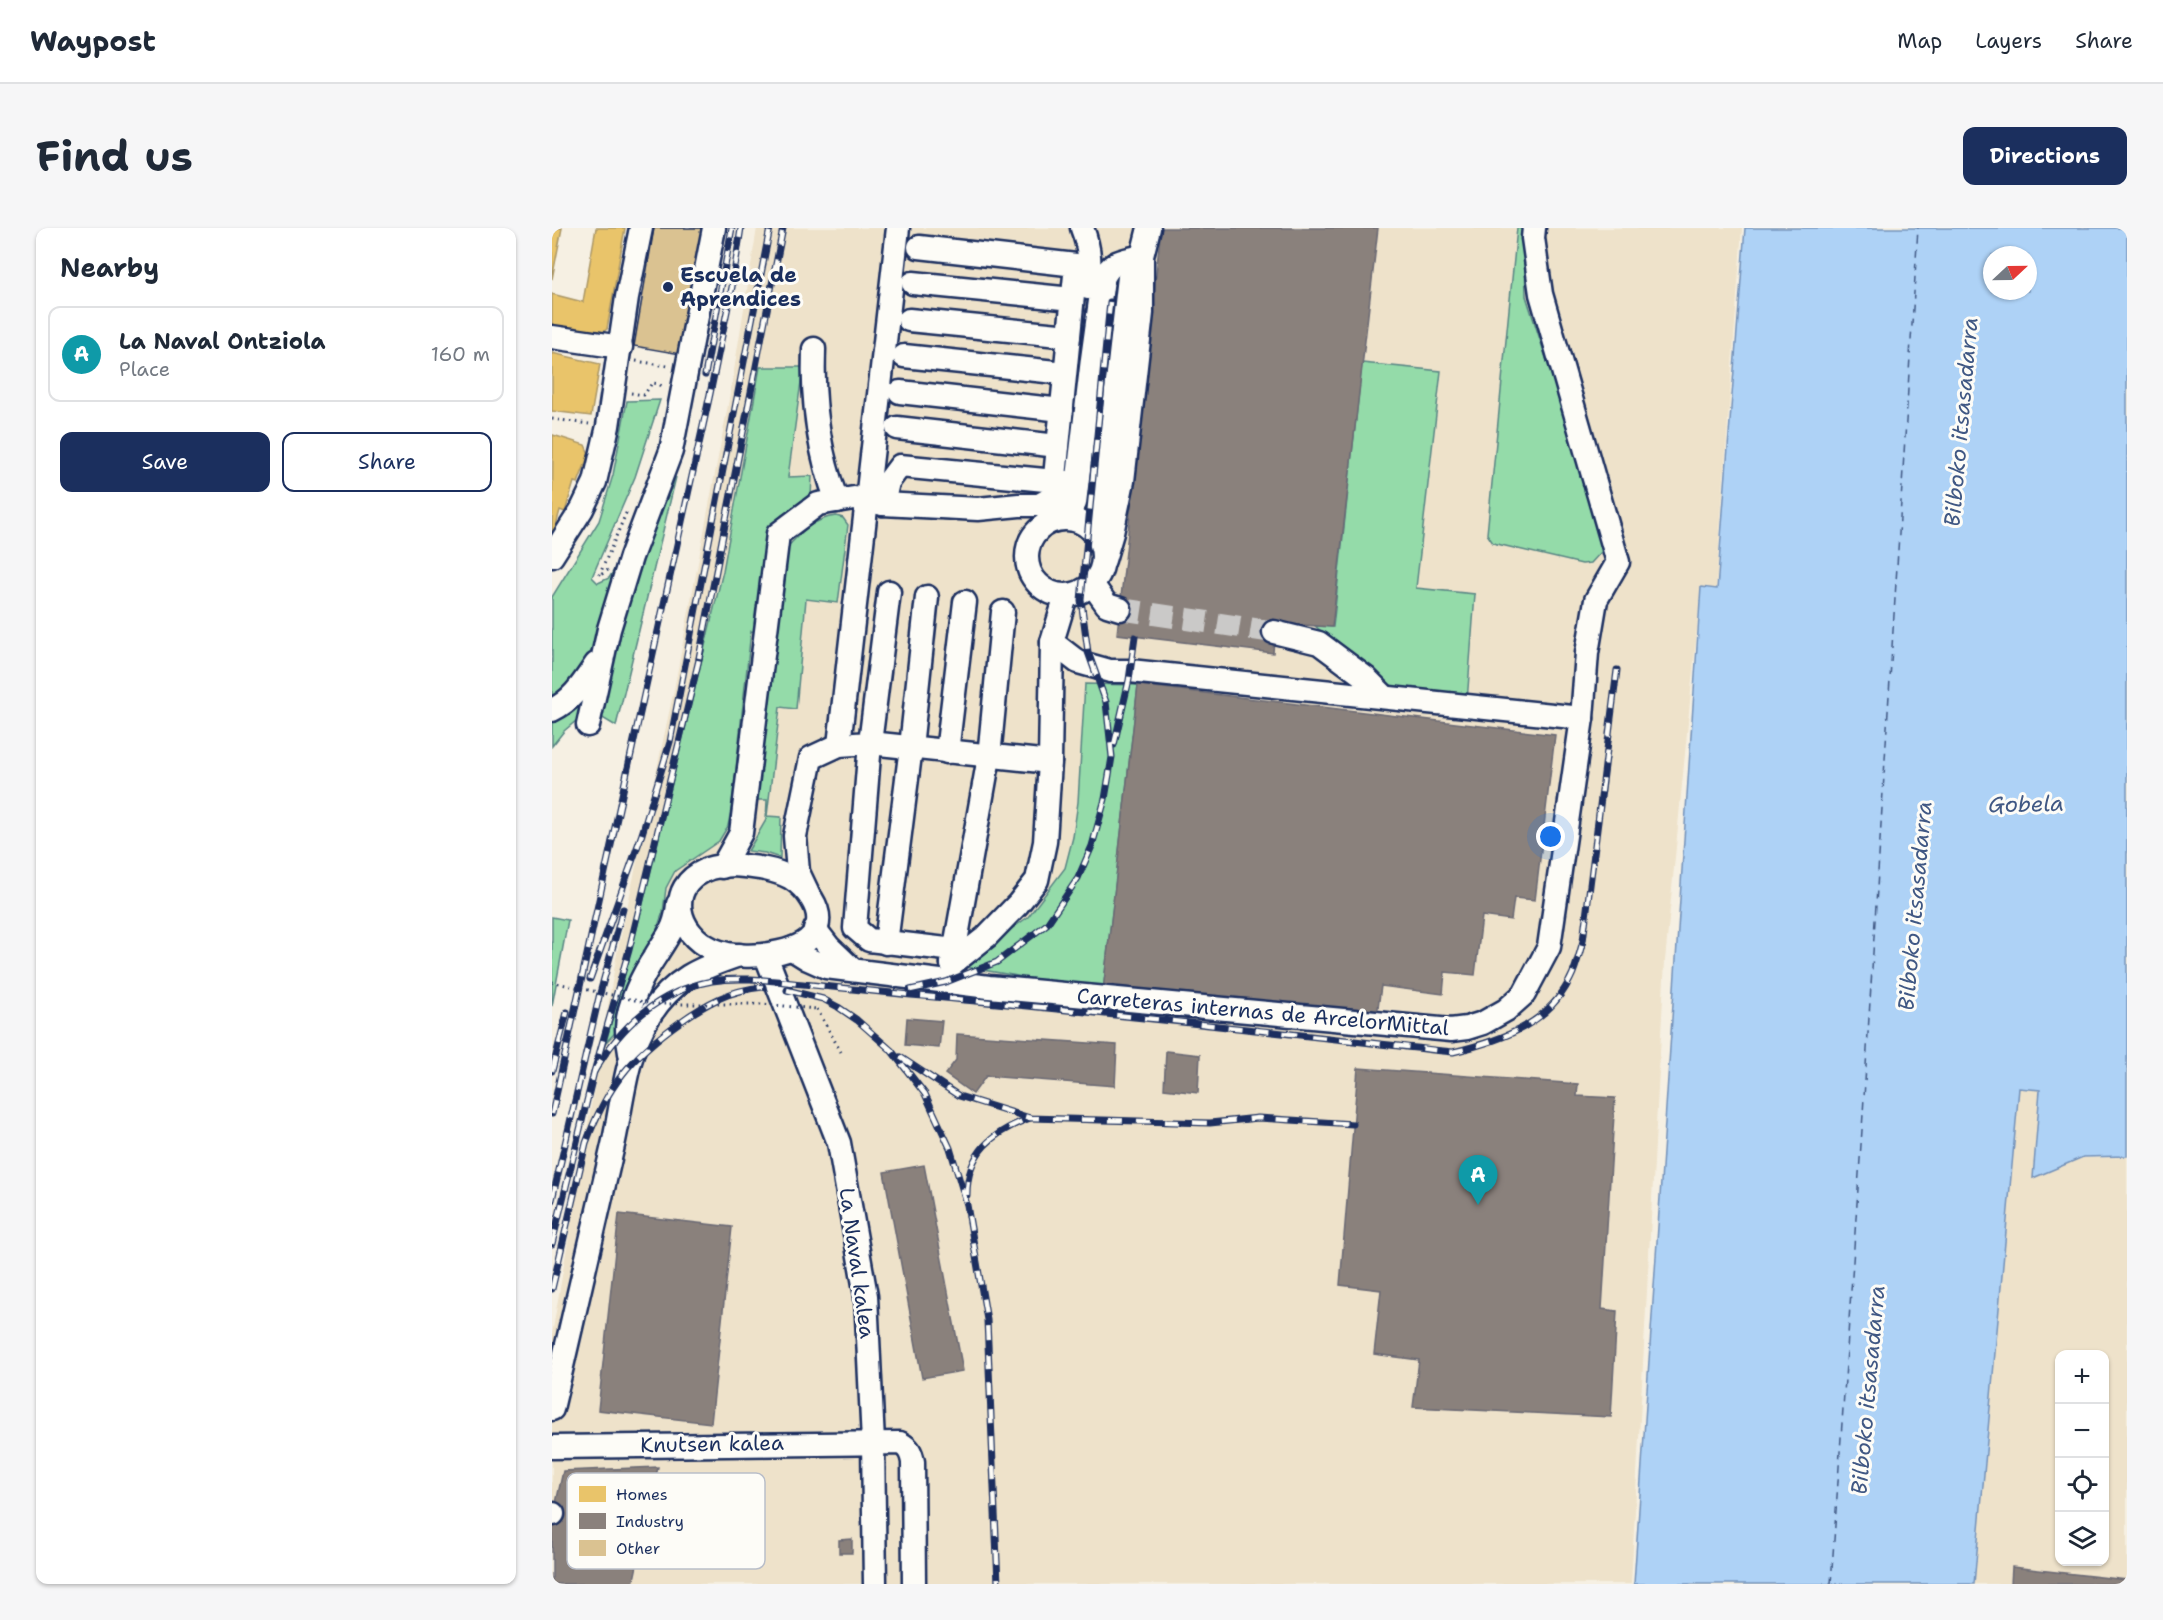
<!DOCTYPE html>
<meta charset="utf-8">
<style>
:root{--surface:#fff;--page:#f6f6f7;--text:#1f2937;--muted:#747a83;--line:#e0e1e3;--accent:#1b2f5e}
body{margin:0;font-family:"Shantell Sans",sans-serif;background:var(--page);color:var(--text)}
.controls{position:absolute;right:18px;bottom:18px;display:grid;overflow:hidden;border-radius:12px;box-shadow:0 2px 4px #0004}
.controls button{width:54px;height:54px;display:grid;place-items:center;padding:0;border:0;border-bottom:2px solid var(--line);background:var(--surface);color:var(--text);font:30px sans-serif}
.compass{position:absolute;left:1431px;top:18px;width:54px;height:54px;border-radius:50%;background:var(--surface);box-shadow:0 2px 4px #0004;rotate:68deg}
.you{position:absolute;left:999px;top:609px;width:21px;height:21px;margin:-15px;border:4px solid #fff;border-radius:50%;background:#1a73e8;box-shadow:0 0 0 9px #1a73e833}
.badge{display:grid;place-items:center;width:39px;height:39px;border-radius:50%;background:var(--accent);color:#fff;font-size:20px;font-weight:700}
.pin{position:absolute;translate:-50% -50px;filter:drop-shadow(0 2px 3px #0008)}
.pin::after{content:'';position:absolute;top:32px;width:21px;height:18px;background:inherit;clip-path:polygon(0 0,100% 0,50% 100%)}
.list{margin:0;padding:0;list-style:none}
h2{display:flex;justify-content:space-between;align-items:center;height:78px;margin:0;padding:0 24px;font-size:26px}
h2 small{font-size:20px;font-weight:400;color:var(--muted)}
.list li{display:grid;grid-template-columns:39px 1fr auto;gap:18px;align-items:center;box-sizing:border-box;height:96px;margin:0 12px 12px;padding:0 12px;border:2px solid var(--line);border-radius:12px}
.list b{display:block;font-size:22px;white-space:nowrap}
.list p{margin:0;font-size:20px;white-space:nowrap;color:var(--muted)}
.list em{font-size:20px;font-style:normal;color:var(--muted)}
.actions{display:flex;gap:12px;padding:18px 24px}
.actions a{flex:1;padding:14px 0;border:2px solid var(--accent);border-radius:12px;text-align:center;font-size:21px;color:var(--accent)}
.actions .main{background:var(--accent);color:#fff}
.icon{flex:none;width:33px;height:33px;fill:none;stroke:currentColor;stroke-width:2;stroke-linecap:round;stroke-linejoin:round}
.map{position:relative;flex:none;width:1575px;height:1356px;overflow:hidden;border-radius:12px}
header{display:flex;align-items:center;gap:36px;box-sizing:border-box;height:84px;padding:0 30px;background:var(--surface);border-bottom:2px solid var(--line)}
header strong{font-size:28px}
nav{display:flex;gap:33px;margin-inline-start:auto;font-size:21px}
.intro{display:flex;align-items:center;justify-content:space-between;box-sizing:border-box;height:144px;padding:0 36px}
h1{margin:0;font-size:42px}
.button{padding:15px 27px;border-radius:12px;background:var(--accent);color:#fff;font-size:21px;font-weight:700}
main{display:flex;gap:36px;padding:0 36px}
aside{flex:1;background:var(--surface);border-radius:12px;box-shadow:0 2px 4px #0004}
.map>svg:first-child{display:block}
.built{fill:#eee2ca;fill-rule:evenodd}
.green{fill:#94dba9;stroke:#588584;stroke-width:1.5}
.water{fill:#aed2f6;stroke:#7391b9;stroke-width:1.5;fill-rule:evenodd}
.homes{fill:#e9c46a;stroke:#ab9766;stroke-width:1.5}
.industry{fill:#8a817c;stroke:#696873;stroke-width:1.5}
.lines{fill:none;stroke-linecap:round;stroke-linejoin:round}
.ferry{stroke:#405884;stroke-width:1.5;stroke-dasharray:8 6;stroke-linecap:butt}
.building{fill:#dac291;stroke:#1b2f5e;stroke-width:1.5}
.minor-tunnel{stroke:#cac9c8;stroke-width:22;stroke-dasharray:22 11;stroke-linecap:butt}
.minor-casing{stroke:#1b2f5e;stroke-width:27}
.path{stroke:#1b2f5e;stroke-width:3;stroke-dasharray:1.5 4.5;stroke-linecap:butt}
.minor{stroke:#fdfcf7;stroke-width:22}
.rail-casing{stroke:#1b2f5e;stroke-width:7}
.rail{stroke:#fdfcf7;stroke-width:4.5;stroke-dasharray:14;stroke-linecap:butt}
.path-bridge{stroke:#1b2f5e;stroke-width:3;stroke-dasharray:1.5 4.5;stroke-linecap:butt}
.poi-dot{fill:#1b2f5e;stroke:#fdfcf7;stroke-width:2}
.labels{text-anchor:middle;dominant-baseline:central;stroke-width:6;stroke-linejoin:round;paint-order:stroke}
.poi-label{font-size:21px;font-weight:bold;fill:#1b2f5e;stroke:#fdfcf7;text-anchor:start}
.street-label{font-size:21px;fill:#1b2f5e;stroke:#fdfcf7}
.water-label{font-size:22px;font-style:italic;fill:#405884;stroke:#fdfcf7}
.key{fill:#fdfcf7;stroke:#b9bec9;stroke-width:1.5}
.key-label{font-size:16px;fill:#1b2f5e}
</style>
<header>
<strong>Waypost</strong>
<nav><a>Map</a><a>Layers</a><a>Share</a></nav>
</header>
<div class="intro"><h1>Find us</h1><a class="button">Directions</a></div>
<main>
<aside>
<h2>Nearby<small></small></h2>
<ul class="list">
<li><span class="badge" style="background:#0f9aa8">A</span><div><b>La Naval Ontziola</b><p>Place</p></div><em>160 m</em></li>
</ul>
<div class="actions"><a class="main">Save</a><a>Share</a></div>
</aside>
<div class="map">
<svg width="1575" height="1356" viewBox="0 0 1575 1356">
<rect width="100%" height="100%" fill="#f6f0e3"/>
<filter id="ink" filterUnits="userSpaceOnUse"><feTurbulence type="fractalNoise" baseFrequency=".0167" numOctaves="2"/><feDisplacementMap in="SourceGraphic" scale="12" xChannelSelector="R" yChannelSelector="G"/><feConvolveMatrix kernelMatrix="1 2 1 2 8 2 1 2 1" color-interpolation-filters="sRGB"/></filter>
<g filter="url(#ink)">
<g class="built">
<path d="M 205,0 L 1190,0 L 1164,361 L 1149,360 L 1113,733 L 1079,1356 L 0,1356 L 0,1107 L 64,731 L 122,462 L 179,161 Z"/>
<path d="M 1467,860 L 1488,861 L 1481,949 L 1529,930 L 1575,929 L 1575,1356 L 1422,1356 ZM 1508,1126 L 1552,1126 L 1552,1334 L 1508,1334 Z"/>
</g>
<g class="green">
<path d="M 965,0 L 972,0 L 974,68 L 1052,310 L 1050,323 L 1039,335 L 1030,336 L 941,315 L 935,306 Z"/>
<path d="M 810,135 L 889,143 L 864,360 L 923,366 L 915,474 L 853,471 L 763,398 L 781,399 Z"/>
<path d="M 208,139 L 251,139 L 236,249 L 260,248 L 259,269 L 230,287 L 218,301 L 205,404 L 199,403 L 180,577 L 176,598 L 167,613 L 123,643 L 114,660 L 111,684 L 105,701 L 80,745 L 65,803 L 54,814 L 84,704 L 171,343 Z"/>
<path d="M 108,172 L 83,249 L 40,349 L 46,355 L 57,350 L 82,311 L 46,421 L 0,476 L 0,369 L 47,293 L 61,247 L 75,173 Z"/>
<path d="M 124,249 L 64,498 L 47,488 L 62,420 L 92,322 Z"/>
<path d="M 284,288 L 291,290 L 296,297 L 286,375 L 254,371 L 244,481 L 228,479 L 215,588 L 229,589 L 228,630 L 213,625 L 196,623 L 214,592 L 215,572 L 197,572 L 228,327 C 245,309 258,291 284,288 Z"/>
<path d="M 533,456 L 586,457 L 551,763 L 408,738 L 476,689 L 513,640 L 521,609 L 526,574 Z"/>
<path d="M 37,457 L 32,486 L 12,503 L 0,518 L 0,487 Z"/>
<path d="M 0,689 L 16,692 L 0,778 Z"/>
</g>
<path class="water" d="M 1193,0 L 1575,0 L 1575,928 L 1531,929 L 1481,950 L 1488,862 L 1467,860 L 1422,1356 L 1082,1356 L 1149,359 L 1165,361 ZM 1440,27 L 1476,27 L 1476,63 L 1440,63 Z"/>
<g class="homes">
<path d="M 3,0 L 10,0 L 0,51 L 0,4 Z"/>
<path d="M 44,0 L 73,0 L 55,101 L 46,107 L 0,99 L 0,66 L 31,74 Z"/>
<path d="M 0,125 L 48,136 L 39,188 L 0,183 Z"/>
<path d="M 1,207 L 33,217 L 37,226 L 26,255 L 22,254 L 13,284 L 8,282 L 0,313 Z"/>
</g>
<g class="industry">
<path d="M 609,0 L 826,0 L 780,399 L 723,395 L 721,425 L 565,406 Z"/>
<path d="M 586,457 L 1003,507 L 983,672 L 962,670 L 959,692 L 930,688 L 923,747 L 893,744 L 891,766 L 829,758 L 824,795 L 551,763 Z"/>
<path d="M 355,790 L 390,793 L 387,820 L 353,817 Z"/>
<path d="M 405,806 L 565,817 L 563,858 L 434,848 L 421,866 L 393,846 L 404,832 Z"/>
<path d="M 614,823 L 648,827 L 646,865 L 612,861 Z"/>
<path d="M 806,840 L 1026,856 L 1025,868 L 1063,870 L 1050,1081 L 1065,1083 L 1059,1189 L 861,1179 L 867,1132 L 822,1126 L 829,1062 L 788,1057 Z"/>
<path d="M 372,937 L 411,1143 L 370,1150 L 332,944 Z"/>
<path d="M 67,986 L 180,999 L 159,1195 L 46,1182 Z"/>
<path d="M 106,1239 L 81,1356 L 0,1356 L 0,1293 L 11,1243 Z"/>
<path d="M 300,1311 L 300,1325 L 287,1325 L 287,1312 Z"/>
<path d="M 1460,1339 L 1575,1352 L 1575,1356 L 1459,1356 Z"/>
</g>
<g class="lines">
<path class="ferry" d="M 1279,1356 L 1310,902 L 1366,0"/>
</g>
<path class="building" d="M 102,0 L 150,0 L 128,126 L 82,118 Z"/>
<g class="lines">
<path class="minor-tunnel" d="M 568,381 L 722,404"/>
<g class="minor-casing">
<g id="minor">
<path d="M 530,0 C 539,23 538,36 536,60"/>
<path d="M 361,55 L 520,71"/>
<path d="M 357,92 L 517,108"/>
<path d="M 0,109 L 69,119"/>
<path d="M 262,121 C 260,173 266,223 285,273"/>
<path d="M 352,128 L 513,145"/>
<path d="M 348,164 L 510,182"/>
<path d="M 345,200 L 506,218"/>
<path d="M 523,275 L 540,131 L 551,51 C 559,32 571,33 590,28"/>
<path d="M 331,276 L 336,254 L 348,238 L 503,253"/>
<path d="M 507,290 L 515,254"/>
<circle cx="513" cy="329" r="38"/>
<path d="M 537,299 L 549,284 L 551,277 L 577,49"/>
<path d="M 0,328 L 30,281 L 43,254 L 56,198 L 75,69 L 89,0"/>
<path d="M 552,332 L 560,305 L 571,253 L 590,85 L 590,28 L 597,0"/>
<path d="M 540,356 L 555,377 L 568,381"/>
<path d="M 337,364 L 318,515 L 303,700 L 317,712 L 403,722"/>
<path d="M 722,404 L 767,415 L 814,450 L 833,469"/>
<path d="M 500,414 L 526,434 L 558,443 L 578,443 L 1030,490"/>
<path d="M 0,482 C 21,472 31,455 44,436"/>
<path d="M 36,497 L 57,401 L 79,329 L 119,223 L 162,0"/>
<path d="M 287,517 L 346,0"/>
<path d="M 395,524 L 413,374"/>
<path d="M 181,637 C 200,639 221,640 239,650 C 253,659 271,680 265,699 C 260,714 241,721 228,724 C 208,729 180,730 160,721 C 125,705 113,660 154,642 C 161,638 172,638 181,637 Z"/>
<path d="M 170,639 L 189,605 L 226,306 L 266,276 L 302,270 L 331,276 L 426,281 L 467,277 L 487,277 L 501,269 L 524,37 L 367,19"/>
<path d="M 255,663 L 246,644 L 243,608 L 259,530 L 287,517 L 318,515 L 498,534 L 500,414 L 514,368"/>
<path d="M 263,701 L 277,719 L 301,742"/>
<path d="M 334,715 L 359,519 L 375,369"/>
<path d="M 240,721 L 256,731 L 274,739 L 437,759 L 899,802 L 915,800 L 931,795 L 954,782 L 972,766 L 997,719 L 1030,490 L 1035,425 L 1044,372 L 1066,334 L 989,66 L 981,10 L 982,0"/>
<path d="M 214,728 L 287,915 L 314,1068 L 321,1214 L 323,1356"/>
<path d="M 400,736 L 437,529 L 451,384"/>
<path d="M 400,736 L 434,709 L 466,676 L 485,652 L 493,614 L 498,534"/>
<path d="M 78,825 C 77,817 75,809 75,801 C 75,778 91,746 104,727 C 116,707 124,700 126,676"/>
<path d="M 0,1181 C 21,1092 41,1003 62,913 C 71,871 74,824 98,787 C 121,751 148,740 187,727"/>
<path d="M 0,1219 L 348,1215 C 357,1220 359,1224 361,1234 L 362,1356"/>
<path d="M 0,1286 L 1,1286"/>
</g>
</g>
<g class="path">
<path d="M 84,133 L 116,138"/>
<path d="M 79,165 L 92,167 L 100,155 L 107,156 L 112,160"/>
<path d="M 0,191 L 37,196"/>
<path d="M 56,342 L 47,348 L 75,283"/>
<path d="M 265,781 L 289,824"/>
</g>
<use href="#minor" class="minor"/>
<g class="rail-casing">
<g id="rail">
<path d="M 153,147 L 180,0"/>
<path d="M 147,430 L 231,0"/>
<path d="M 562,517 L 577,452 L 583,409"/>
<path d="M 38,751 L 90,606 L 118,514 L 218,0"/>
<path d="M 235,762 L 271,771 L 286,779 L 305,792 L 339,822 L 373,866 L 398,920 L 415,977 L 435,1092 L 446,1356"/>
<path d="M 358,762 L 394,754 L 445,734 L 495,696 L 526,650 L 540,618 L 553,571 L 560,529 L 554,474 L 536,424 L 529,372 L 558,74"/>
<path d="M 348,829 L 407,868 L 478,890 L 658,895 L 706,890 L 801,896"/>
<path d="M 0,843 L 15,784"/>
<path d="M 42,844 C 68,798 107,763 160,753 C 190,748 221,753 251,756 C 287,760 323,763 359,767 C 540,783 721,804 901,824 C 951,812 999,796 1021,745 C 1025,735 1028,724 1031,713 L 1065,442"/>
<path d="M 0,886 L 158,166 L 180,59 L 189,0"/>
<path d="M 415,967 C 415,924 441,904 478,890"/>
<path d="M 0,972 L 47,769 L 71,681"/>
<path d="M 0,1016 L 42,844 L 77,722 L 149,423"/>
<path d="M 0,1061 L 34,915 C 55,858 79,829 128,794 C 155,775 178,762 211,759"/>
</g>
</g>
<use href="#rail" class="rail"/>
<path class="path-bridge" d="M 0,754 L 101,776 L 210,776 L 265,781"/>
</g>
</g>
<circle class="poi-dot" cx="116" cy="59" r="6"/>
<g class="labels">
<g class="poi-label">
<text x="128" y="47">Escuela de<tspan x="128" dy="24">Aprendices</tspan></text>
</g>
<g class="street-label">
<text transform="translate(711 784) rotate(5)">Carreteras internas de ArcelorMittal</text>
<text transform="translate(305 1035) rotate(82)">La Naval kalea</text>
<text transform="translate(160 1216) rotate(-1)">Knutsen kalea</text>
</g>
<g class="water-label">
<text transform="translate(1409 194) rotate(-85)">Bilboko itsasadarra</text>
<text transform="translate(1474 576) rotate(-1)">Gobela</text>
<text transform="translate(1363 678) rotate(-85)">Bilboko itsasadarra</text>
<text transform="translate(1316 1162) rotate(-85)">Bilboko itsasadarra</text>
</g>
</g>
<rect x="15" y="1245" width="198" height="96" rx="9" class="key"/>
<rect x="27" y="1258" width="27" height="16" fill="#e9c46a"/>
<rect x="27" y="1285" width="27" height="16" fill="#8a817c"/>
<rect x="27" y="1312" width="27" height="16" fill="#dac291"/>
<g class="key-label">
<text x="64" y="1272">Homes</text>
<text x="64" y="1299">Industry</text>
<text x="64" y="1326">Other</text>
</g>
</svg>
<div class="controls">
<button>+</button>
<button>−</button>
<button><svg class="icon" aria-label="locate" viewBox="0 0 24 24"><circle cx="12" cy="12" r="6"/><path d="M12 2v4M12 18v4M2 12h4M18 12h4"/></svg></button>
<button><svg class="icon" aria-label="layers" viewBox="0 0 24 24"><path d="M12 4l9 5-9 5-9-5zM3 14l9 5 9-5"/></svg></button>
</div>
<svg class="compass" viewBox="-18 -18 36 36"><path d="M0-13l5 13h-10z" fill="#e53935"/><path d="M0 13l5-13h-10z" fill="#747a83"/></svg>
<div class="you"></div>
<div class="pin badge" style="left:926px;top:977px;background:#0f9aa8">A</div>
</div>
</main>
